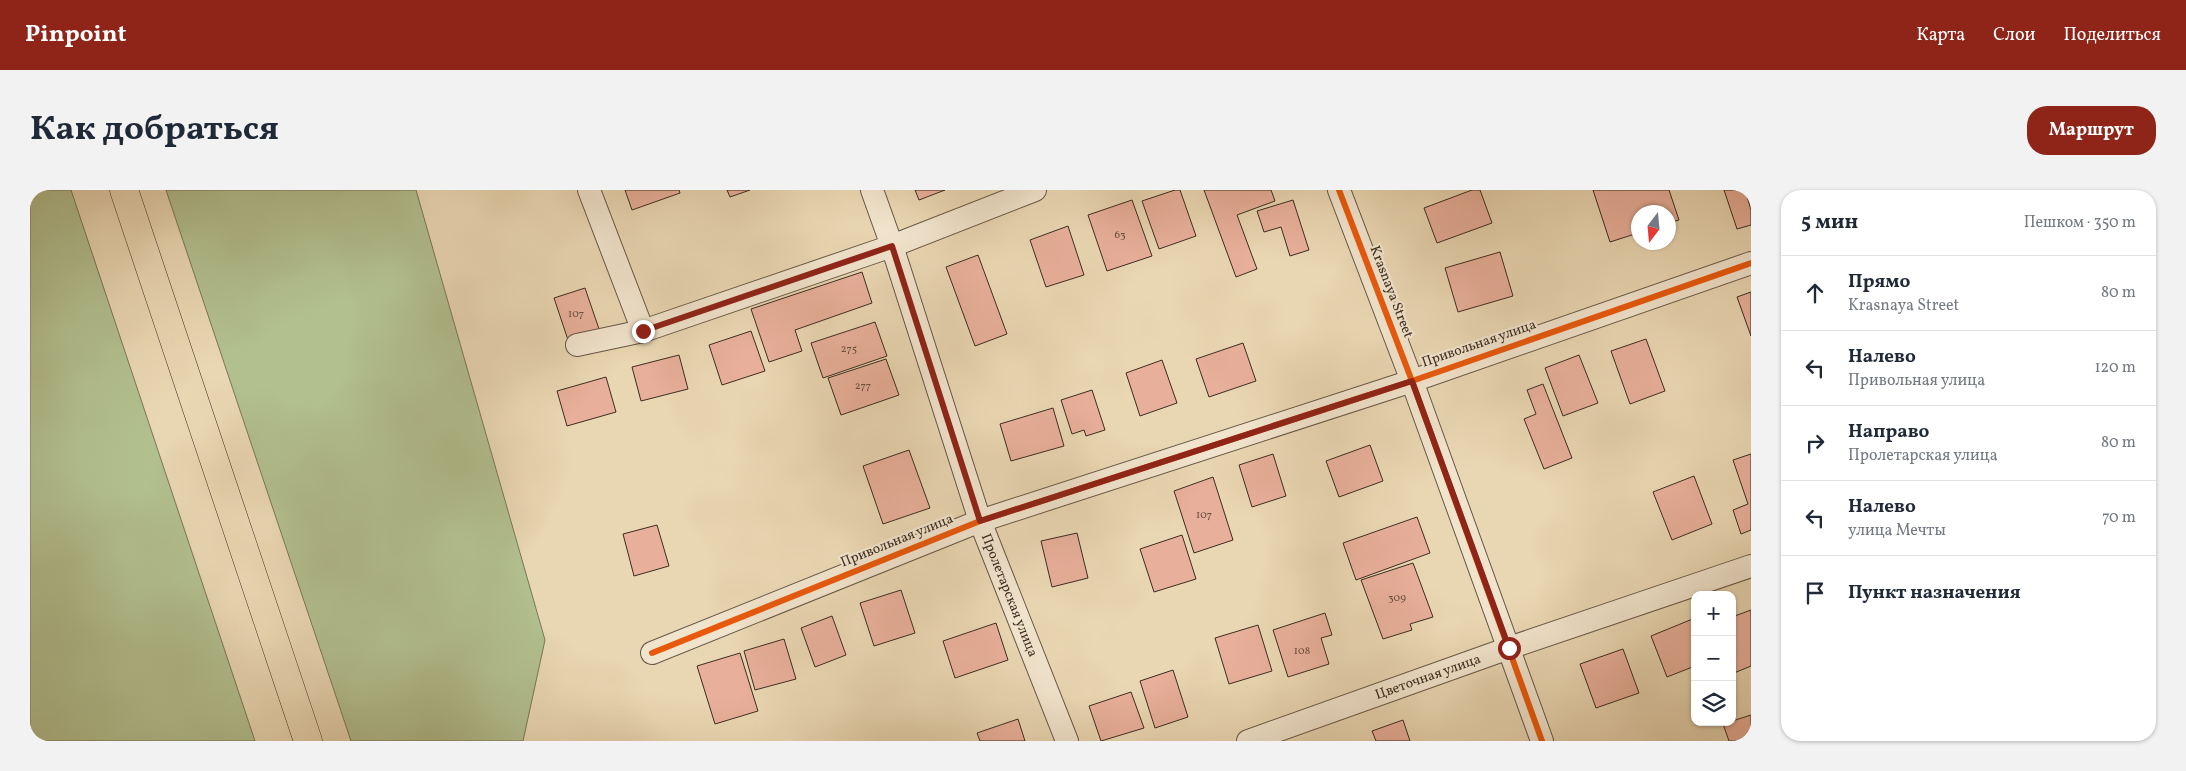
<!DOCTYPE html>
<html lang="ru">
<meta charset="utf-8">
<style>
:root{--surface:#fff;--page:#f2f2f3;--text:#1f2937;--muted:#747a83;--line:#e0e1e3;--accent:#8f2418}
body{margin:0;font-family:Vollkorn,serif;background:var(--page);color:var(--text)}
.controls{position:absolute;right:15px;bottom:15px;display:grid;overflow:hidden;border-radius:10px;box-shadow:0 1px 4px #0004}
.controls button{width:45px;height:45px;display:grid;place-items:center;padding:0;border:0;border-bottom:1px solid var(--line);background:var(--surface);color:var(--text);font:25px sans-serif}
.compass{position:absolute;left:1601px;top:15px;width:45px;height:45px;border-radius:50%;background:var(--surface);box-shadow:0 1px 4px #0004;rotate:196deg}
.stop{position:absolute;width:15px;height:15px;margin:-11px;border:4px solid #8f2418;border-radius:50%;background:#fff}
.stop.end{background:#8f2418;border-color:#fff;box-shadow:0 1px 5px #0008}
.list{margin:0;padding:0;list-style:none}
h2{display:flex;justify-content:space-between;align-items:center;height:65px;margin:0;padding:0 20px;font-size:21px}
h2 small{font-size:16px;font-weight:400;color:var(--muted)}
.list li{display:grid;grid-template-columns:32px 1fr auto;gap:15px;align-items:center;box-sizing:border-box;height:75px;padding:0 20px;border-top:1px solid var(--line)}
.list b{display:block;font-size:19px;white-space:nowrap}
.list p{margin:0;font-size:16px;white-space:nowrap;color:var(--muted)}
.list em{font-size:16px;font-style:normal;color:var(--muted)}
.icon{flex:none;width:28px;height:28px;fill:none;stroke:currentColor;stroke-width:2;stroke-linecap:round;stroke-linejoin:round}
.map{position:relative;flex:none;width:1721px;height:551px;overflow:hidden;border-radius:20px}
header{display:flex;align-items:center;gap:30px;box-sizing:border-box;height:70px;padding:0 25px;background:var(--accent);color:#fff}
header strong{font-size:24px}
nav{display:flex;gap:28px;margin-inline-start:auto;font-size:18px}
.intro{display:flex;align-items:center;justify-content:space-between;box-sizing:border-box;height:120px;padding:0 30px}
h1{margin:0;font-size:35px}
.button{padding:12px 22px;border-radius:20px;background:var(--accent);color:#fff;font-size:18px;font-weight:700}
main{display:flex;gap:30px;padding:0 30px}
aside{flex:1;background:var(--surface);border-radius:20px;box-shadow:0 1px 4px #0004}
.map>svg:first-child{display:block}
.green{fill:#b2bf8f;stroke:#787658}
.building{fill:#e8af9a;stroke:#3d2d21}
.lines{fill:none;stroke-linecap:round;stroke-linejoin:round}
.minor-casing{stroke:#685745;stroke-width:24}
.primary-casing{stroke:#3d2d21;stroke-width:29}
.minor{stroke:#f1e4cd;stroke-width:22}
.primary{stroke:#e9d6b2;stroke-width:28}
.cycleway-casing{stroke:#f1e4cd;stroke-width:9}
.cycleway{stroke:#e8590c;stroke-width:6}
.route{stroke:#8f2418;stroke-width:6}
.labels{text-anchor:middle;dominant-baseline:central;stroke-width:4.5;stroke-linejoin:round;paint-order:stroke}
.number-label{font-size:11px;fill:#684e3f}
.street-label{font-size:14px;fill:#3d2d21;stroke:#f1e4cd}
</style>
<header>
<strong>Pinpoint</strong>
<nav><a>Карта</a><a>Слои</a><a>Поделиться</a></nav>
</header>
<div class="intro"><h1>Как добраться</h1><a class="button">Маршрут</a></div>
<main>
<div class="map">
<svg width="1721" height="551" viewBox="0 0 1721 551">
<rect width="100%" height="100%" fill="#e9d6b2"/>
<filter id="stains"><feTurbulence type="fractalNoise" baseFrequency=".004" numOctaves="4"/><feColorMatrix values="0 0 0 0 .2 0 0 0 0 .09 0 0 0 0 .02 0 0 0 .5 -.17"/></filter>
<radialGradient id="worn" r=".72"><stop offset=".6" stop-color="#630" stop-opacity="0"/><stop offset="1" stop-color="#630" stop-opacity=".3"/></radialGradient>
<g class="green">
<path d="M 0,0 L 41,0 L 225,551 L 0,551 Z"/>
<path d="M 136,0 L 386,0 L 515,450 L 493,551 L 321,551 Z"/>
</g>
<g class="building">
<path d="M 595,0 L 649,0 L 650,3 L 602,20 Z"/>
<path d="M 697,0 L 720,0 L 700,7 Z"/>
<path d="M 885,0 L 915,0 L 889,10 Z"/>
<path d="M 1145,0 L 1150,0 L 1166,46 L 1129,59 L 1112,11 Z"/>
<path d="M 1174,0 L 1241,0 L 1245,11 L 1207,25 L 1227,79 L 1206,87 Z"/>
<path d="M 1442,0 L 1450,0 L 1462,33 L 1407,53 L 1394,18 Z"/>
<path d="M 1563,0 L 1639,0 L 1649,30 L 1638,33 L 1638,22 L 1608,22 L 1608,43 L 1580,52 Z"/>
<path d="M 1694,0 L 1715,0 L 1721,20 L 1721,35 L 1707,39 Z"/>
<path d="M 1102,10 L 1122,66 L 1077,81 L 1058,25 Z"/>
<path d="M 1263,10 L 1279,60 L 1260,66 L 1251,37 L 1234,42 L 1227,21 Z"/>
<path d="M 1038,36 L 1054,85 L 1016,97 L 1000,50 Z"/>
<path d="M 1470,62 L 1483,106 L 1428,122 L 1415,78 Z"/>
<path d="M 948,65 L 977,144 L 945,156 L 916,77 Z"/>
<path d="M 832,82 L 842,113 L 765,140 L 772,161 L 739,172 L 721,119 Z"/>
<path d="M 555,98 L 569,139 L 538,150 L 524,108 Z"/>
<path d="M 1721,102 L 1721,146 L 1707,107 Z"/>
<path d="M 845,132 L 857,166 L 793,188 L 781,153 Z"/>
<path d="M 721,141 L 735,181 L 692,195 L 679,155 Z"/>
<path d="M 1616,149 L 1635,201 L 1600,214 L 1581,161 Z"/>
<path d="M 1213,153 L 1226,191 L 1179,207 L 1166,169 Z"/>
<path d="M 649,165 L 658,199 L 611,211 L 602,177 Z"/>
<path d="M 1549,165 L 1568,213 L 1533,226 L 1515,178 Z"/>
<path d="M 856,169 L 869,205 L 811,225 L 798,188 Z"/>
<path d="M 1132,170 L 1147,213 L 1110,226 L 1096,183 Z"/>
<path d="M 576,187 L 586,222 L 537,236 L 527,201 Z"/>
<path d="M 1513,194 L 1542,268 L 1514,279 L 1494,229 L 1506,224 L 1497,200 Z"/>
<path d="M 1062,200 L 1075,240 L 1056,246 L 1054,240 L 1042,244 L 1031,210 Z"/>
<path d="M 1023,218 L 1034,256 L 981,271 L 970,234 Z"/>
<path d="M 1340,255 L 1353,291 L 1309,307 L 1296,271 Z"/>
<path d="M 879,260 L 900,318 L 853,334 L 833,276 Z"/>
<path d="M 1243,264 L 1256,306 L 1222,317 L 1209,275 Z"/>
<path d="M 1721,264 L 1721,340 L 1711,344 L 1703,320 L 1718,314 L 1703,270 Z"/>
<path d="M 1664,286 L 1682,334 L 1642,350 L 1623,302 Z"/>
<path d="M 1183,287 L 1203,350 L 1164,363 L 1144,301 Z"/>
<path d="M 1387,327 L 1400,363 L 1326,390 L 1313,353 Z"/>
<path d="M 627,335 L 639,376 L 604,386 L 593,344 Z"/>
<path d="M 1047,343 L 1058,388 L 1022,397 L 1011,351 Z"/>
<path d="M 1152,345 L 1166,389 L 1124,402 L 1110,359 Z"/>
<path d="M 1383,373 L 1403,427 L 1380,434 L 1382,440 L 1353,449 L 1331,390 Z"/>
<path d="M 871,400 L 885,443 L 844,456 L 830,413 Z"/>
<path d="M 1721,420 L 1721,476 L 1704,483 L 1702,478 L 1702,427 Z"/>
<path d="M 1295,423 L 1302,445 L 1291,448 L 1299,474 L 1258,487 L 1243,440 Z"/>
<path d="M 802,426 L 816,465 L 785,477 L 771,438 Z"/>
<path d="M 1665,428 L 1665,476 L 1637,487 L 1621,446 Z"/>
<path d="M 966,433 L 978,470 L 925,488 L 913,451 Z"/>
<path d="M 1228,435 L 1242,481 L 1199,494 L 1185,448 Z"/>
<path d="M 754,449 L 766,489 L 725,500 L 714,461 Z"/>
<path d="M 1593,459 L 1609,503 L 1566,518 L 1550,474 Z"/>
<path d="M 710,463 L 728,521 L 685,534 L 667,476 Z"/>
<path d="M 1143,480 L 1158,527 L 1125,538 L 1110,491 Z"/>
<path d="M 1101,502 L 1114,538 L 1071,551 L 1059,516 Z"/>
<path d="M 1721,525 L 1721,551 L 1699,551 L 1693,534 Z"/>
<path d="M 988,529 L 995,551 L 950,551 L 947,543 Z"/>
<path d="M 1373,530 L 1380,551 L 1346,551 L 1342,541 Z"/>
</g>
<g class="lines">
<g class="minor-casing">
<g id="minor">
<path d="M 559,0 L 613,141"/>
<path id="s1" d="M 842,0 L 862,56 L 950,331 L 1037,551"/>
<path d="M 1309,0 L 1382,191 L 1512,551"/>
<path d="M 547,155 L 613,141 L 862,56 L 1005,0"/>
<path d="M 622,463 L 950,331 L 1382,191 L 1721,73"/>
<path id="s2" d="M 1218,551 L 1479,458 L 1721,376"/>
</g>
</g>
<g class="primary-casing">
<path id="primary" d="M 94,0 L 278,551"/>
</g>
<use href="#minor" class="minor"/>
<use href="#primary" class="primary"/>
<g class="cycleway-casing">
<g id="cycleway">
<path d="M 1309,0 L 1382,191 L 1512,551"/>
<path d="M 622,463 L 950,331 L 1382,191 L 1721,73"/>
</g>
</g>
<use href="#cycleway" class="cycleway"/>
</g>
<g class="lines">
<path class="route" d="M 613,141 L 862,56 L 950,331 L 1382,191 L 1479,458"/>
</g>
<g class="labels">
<g class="number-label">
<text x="1090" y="45">63</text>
<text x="546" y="124">107</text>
<text x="819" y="159">275</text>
<text x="833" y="196">277</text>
<text x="1174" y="325">107</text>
<text x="1367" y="408">309</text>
<text x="1272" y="461">108</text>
</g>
<g class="street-label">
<text transform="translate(1361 102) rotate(69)">Krasnaya Street</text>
<text transform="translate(1449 154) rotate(-19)">Привольная улица</text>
<text transform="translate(867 351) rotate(-22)">Привольная улица</text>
<text stroke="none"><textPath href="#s1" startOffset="428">Пролетарская улица</textPath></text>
<text stroke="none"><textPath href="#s2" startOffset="191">Цветочная улица</textPath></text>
</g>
</g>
<rect width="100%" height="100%" filter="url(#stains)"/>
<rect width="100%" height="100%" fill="url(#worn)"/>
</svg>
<div class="controls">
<button>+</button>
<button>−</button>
<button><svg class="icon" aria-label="layers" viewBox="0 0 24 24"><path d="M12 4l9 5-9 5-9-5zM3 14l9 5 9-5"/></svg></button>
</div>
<svg class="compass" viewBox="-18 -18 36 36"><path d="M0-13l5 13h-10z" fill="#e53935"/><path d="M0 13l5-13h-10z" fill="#747a83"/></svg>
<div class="stop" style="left:1479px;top:458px"></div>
<div class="stop end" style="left:613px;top:141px"></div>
</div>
<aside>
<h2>5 мин<small>Пешком · 350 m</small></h2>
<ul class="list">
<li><svg class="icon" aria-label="ahead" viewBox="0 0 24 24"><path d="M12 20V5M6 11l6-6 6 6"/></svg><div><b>Прямо</b><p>Krasnaya Street</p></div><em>80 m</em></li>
<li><svg class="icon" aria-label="left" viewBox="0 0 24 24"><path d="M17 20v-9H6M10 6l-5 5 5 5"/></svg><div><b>Налево</b><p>Привольная улица</p></div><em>120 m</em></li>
<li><svg class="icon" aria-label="right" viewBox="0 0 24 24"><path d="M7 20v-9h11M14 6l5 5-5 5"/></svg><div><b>Направо</b><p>Пролетарская улица</p></div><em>80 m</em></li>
<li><svg class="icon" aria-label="left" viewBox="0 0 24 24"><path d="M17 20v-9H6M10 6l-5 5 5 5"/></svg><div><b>Налево</b><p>улица Мечты</p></div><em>70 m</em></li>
<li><svg class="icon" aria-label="arrive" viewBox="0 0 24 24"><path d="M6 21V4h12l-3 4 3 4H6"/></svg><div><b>Пункт назначения</b></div></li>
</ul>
</aside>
</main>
